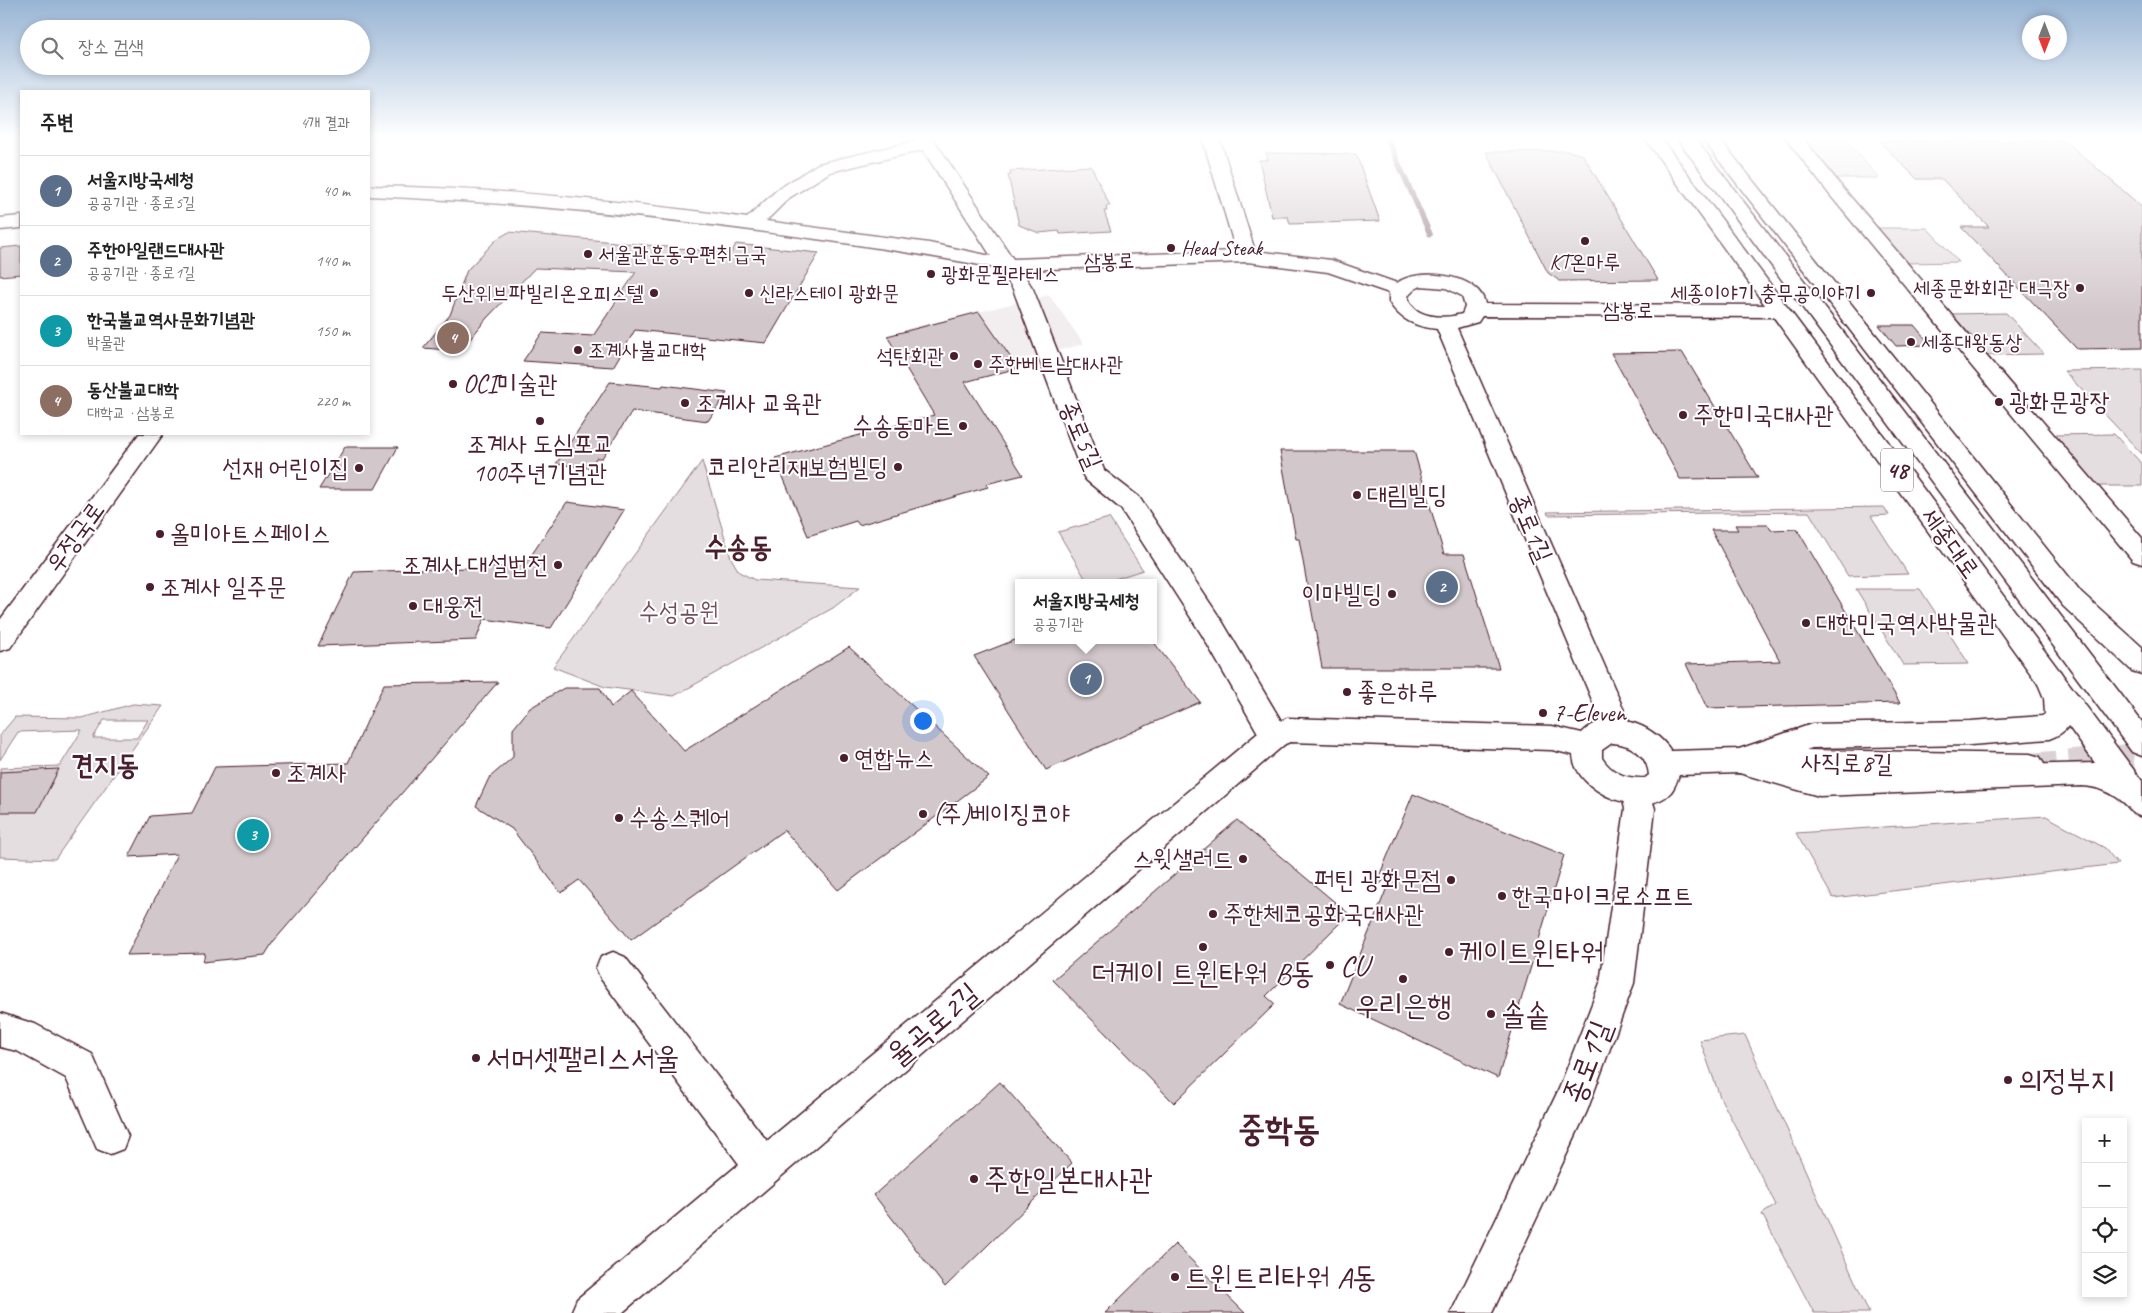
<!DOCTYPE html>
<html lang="ko">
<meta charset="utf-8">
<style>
:root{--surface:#fff;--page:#f2f2f2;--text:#222;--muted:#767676;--line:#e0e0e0;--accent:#4a1f2b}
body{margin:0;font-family:Caveat,"Poor Story",sans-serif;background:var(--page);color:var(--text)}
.controls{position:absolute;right:15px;bottom:15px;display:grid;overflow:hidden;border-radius:0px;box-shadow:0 2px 8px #0003}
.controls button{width:45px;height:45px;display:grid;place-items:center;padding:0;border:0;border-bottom:1px solid var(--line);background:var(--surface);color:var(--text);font:25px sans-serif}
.compass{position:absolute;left:2022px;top:15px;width:45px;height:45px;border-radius:50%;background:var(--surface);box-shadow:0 2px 8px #0003;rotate:180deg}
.you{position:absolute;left:922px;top:720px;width:18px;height:18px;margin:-12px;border:4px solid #fff;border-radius:50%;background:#1a73e8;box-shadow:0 0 0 8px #1a73e833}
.badge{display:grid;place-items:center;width:32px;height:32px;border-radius:50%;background:var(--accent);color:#fff;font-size:16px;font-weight:700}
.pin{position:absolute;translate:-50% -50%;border:2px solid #fff;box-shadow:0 1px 5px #0006}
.popup{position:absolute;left:1015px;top:579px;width:142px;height:65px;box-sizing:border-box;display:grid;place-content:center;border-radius:0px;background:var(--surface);filter:drop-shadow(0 1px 4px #0005);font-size:16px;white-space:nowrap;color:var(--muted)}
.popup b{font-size:19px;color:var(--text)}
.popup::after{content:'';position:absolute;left:50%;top:100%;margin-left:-10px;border:10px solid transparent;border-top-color:var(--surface)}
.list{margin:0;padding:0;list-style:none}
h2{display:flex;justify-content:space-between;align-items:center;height:65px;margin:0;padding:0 20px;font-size:21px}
h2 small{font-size:16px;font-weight:400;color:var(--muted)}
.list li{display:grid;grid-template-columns:32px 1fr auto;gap:15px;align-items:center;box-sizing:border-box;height:70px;padding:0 20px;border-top:1px solid var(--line)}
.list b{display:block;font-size:19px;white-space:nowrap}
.list p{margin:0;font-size:16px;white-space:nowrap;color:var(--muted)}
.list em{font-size:16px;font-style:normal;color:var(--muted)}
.icon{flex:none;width:28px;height:28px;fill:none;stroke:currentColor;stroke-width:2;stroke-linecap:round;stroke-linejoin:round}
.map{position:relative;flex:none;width:2142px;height:1313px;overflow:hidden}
.search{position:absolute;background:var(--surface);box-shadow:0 2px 8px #0003;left:20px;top:20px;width:350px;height:55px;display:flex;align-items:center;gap:12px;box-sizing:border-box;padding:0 18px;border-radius:28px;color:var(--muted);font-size:19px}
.panel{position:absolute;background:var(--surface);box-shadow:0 2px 8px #0003;left:20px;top:90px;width:350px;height:345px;border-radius:0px}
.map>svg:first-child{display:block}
.built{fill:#f2eeef}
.green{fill:#e5dee0;stroke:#987e86;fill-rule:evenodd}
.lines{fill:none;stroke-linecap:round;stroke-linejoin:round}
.stream{stroke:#91787e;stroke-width:5.5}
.building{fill:#d2c7cb;stroke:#4a1f2b}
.secondary-tunnel{stroke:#dbd2d5;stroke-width:26;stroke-dasharray:26 13;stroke-linecap:butt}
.street-casing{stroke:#4a1f2b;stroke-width:3}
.secondary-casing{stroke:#4a1f2b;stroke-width:3}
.primary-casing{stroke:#4a1f2b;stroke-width:3}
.street{fill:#fff;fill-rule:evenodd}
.secondary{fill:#fff;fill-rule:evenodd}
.primary{fill:#fff;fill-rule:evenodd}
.poi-dot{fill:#4a1f2b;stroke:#fff;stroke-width:2}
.labels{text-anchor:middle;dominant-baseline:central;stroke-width:4;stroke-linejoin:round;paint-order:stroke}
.far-poi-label{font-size:21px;fill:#4a1f2b;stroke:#fff;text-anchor:start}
.far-street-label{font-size:21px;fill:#4a1f2b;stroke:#fff}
.shield{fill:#fff;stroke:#80626b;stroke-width:1}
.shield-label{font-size:24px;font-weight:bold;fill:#4a1f2b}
.poi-label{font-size:25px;fill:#4a1f2b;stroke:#fff;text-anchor:start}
.street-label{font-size:25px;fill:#4a1f2b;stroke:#fff}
.park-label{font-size:25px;fill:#714f58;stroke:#fff}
.quarter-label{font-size:28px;font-weight:bold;fill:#4a1f2b;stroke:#fff}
.near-poi-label{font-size:30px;fill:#4a1f2b;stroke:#fff;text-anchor:start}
.near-street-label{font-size:30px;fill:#4a1f2b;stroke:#fff}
.near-quarter-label{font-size:34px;font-weight:bold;fill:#4a1f2b;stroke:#fff}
</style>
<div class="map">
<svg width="2142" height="1313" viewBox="0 0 2142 1313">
<rect width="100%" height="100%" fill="#fff"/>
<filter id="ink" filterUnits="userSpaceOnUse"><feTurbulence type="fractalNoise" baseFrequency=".02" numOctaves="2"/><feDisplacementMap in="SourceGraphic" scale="10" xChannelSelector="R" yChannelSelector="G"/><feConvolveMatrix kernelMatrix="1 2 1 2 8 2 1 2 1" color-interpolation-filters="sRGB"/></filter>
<g filter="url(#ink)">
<path class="built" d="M 1049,295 L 1084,344 L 936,381 L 906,329 Z"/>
<g class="green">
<path d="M 1803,137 L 1843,137 L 1879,178 L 1837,178 Z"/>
<path d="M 1876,228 L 1927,228 L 1959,262 L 1906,263 Z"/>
<path d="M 2006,313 L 2044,354 L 1986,355 L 1950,314 Z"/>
<path d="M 2142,370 L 2142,454 L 2064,371 Z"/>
<path d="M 2114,434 L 2142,464 L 2142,486 L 2097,486 L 2052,435 Z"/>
<path d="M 702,461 L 731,558 L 739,572 L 755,580 L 860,587 L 833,608 L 674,696 L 605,687 L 553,667 Z"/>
<path d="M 1884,507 L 1889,515 L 1871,516 L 1908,574 L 1848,576 L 1809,512 L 1548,515 L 1547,512 Z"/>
<path d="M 1109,518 L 1143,570 L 1102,583 L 1088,583 L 1058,532 Z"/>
<path d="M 1856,589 L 1920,589 L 1969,664 L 1903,665 Z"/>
<path d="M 133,704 L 163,706 L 55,859 L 0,857 L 0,768 L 60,766 L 82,730 L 18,732 L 0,760 L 0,735 L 15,717 L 82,718 ZM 104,720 L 148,720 L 137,738 L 93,738 Z"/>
<path d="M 2046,816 L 2105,848 L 2118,864 L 1833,898 L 1796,833 Z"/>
<path d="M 1745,1035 L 1869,1313 L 1814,1313 L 1762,1214 L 1776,1205 L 1720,1097 L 1700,1040 Z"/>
</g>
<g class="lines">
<path class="stream" d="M 1387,138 L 1430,234"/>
</g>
<g class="building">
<path d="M 2064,140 L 2142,207 L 2142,348 L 2077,349 L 1961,227 L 1989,227 L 1942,179 L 1917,179 L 1879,141 Z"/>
<path d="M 1568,151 L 1583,155 L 1658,280 L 1560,281 L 1548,273 L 1486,152 Z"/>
<path d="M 1266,153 L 1356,154 L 1380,221 L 1290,224 L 1288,217 L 1272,217 L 1259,160 L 1268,160 Z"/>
<path d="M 1091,166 L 1110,206 L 1106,206 L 1107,211 L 1104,211 L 1111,231 L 1060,234 L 1059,231 L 1039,233 L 1019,225 L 1008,175 L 1011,175 L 1010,171 Z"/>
<path d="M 509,232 L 731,253 L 736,244 L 819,253 L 766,343 L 635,330 L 613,367 L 523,361 L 542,333 L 593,336 L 636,272 L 535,268 L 486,319 L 461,351 L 423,348 L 450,315 L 467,270 L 497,239 Z"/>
<path d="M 21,246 L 21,274 L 0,276 L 0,248 Z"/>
<path d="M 979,312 L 1018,368 L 965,382 L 1023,475 L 986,484 L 988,487 L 859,525 L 856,521 L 808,536 L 775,458 L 934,415 L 887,336 Z"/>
<path d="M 1879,325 L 1914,325 L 1931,345 L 1896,346 Z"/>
<path d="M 1682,352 L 1758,478 L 1680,479 L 1611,353 Z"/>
<path d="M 610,382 L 662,387 L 663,385 L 727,393 L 708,421 L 632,411 L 602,458 L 596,458 L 590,468 L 556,464 Z"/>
<path d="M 345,447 L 398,447 L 375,489 L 319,489 Z"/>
<path d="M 1280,451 L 1414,451 L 1444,554 L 1464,554 L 1499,668 L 1322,668 L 1299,539 L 1296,539 Z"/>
<path d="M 567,502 L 624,510 L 551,628 L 484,619 L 476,640 L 318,646 L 354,572 L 524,566 Z"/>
<path d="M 1735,525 L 1768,525 L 1771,530 L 1797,529 L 1900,703 L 1707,708 L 1686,664 L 1780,661 L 1711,530 L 1738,530 Z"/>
<path d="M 1015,640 L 1152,640 L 1200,702 L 1046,770 L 974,656 Z"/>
<path d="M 849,647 L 989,777 L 838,890 L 784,830 L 631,940 L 579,880 L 561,893 L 512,829 L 476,806 L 489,778 L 513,757 L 513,729 L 530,708 L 564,688 L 600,688 L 611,707 L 631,691 L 684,751 Z"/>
<path d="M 498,682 L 273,942 L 265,955 L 203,962 L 205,953 L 127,955 L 177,854 L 129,857 L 150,816 L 192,813 L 215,767 L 348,763 L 384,684 Z"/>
<path d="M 59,769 L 37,812 L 0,812 L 0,772 Z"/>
<path d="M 1413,794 L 1564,855 L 1498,1078 L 1340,1004 L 1394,870 L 1373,891 Z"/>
<path d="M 1237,820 L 1349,914 L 1266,996 L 1275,1004 L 1174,1103 L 1053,980 Z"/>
<path d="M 1000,1082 L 1072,1163 L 945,1287 L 874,1195 Z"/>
<path d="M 1175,1244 L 1245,1313 L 1105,1313 Z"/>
</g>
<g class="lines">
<path class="secondary-tunnel" d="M 2030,766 L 2142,756"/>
<g class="street-casing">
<g id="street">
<path d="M 914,137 L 930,137 L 934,140 L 1013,259 L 1236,251 L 1202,137 L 1219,137 L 1255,251 L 1331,260 L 1397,283 C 1417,267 1481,274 1485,304 L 1780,305 L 1787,307 L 1790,311 L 1787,315 L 1780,317 L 1482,316 L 1478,322 L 1457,328 L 1633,731 L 1629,739 L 1619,743 L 1609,739 L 1605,731 L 1437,329 C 1416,327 1400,320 1389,302 L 1389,293 L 1328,272 L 1247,262 L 1021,270 L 1033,289 L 1104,470 L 1139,497 L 1222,621 L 1290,736 L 1285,744 L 622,1313 L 571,1313 L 577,1299 L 739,1164 L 601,979 L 596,968 L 601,957 L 613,952 L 625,957 L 767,1141 L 1258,733 L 1202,635 L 1121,509 L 1086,480 L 1082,474 L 1013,289 L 1000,269 C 932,255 864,246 795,236 C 653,216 512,202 369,196 L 369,186 C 495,188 622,201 747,218 L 777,190 L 818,164 L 916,141 ZM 923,150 L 991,256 L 929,243 L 766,221 L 789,198 L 830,172 ZM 1421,286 L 1446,288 L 1462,296 L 1465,307 L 1462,314 C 1445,319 1412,319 1408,296 L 1415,289 Z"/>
<path d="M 1701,137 L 1718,137 L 2081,592 L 2142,647 L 2142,674 L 2132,671 L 2063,606 Z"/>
<path d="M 1785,137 L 1802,137 L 1842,187 L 2142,538 L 2142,564 L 2133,561 L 1830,195 Z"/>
<path d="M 21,216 L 21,228 L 0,230 L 0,218 Z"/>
<path d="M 1636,779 L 1647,783 L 1655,809 L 1634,983 L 1587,1111 L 1492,1313 L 1451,1313 L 1559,1089 L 1600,983 L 1625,809 L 1621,792 L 1625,783 Z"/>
<path d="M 0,1013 L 35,1024 L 92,1054 L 128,1136 L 123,1149 L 110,1154 L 97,1149 L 66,1078 L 17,1051 L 0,1047 Z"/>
</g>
</g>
<g class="secondary-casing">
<g id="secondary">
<path d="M 139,434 L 163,434 L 10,648 L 0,651 L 0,620 Z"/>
<path d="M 2050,668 L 2060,671 C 2073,697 2085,727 2049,739 L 1970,745 L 1812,748 L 1806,750 L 2030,754 L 2040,757 L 2045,766 L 2040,775 L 2030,778 L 1739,773 L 1679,775 C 1677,781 1675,787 1671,792 C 1645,821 1575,793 1573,755 L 1552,750 L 1290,742 L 1275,748 L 1265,744 L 1260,736 L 1265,728 L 1287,718 L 1552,726 L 1582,733 C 1607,706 1654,724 1671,751 L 1739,749 L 1812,724 L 1970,721 L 2042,716 L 2045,714 L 2044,698 L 2036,679 L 2040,671 ZM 1612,743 C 1631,744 1647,754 1649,775 L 1645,778 C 1628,779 1612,774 1602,758 L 1602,750 Z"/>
</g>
</g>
<g class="primary-casing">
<g id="primary">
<path d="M 1644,137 L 1660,137 L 2142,781 L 2142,817 C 2128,812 2133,810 2123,802 C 2111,792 2099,787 2082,786 L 1819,796 L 1729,770 L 1724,761 L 1729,752 L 1739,749 L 1819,770 L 2095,763 Z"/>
<path d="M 1676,137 L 1694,137 L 2142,722 L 2142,756 L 2132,752 Z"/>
</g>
</g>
<use href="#street" class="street"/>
<use href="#secondary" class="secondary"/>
<use href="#primary" class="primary"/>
</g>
</g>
<linearGradient id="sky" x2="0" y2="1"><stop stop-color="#98b4d4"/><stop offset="0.43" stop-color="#fff"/><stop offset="1" stop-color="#fff" stop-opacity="0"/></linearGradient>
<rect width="2142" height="320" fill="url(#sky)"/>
<g class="poi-dot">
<circle cx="1585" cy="241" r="5"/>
<circle cx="1171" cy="248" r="5"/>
<circle cx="588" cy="254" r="5"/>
<circle cx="931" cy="274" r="5"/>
<circle cx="2080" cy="288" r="5"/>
<circle cx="654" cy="293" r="5"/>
<circle cx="749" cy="293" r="5"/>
<circle cx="1871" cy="293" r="5"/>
<circle cx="1911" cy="342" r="5"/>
<circle cx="578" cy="350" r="5"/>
<circle cx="954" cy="356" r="5"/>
<circle cx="978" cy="364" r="5"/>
<circle cx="453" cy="384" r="5"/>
<circle cx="1999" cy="402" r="5"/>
<circle cx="685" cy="403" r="5"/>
<circle cx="1683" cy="415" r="5"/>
<circle cx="540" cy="421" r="5"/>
<circle cx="963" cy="426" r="5"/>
<circle cx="898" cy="467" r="5"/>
<circle cx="359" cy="468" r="5"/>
<circle cx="1357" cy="495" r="5"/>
<circle cx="160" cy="534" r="5"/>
<circle cx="558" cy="565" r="5"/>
<circle cx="150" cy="587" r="5"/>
<circle cx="1392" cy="594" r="5"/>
<circle cx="413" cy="606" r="5"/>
<circle cx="1806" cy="623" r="5"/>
<circle cx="1347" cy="692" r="5"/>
<circle cx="1543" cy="713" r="5"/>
<circle cx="844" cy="758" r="5"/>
<circle cx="276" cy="773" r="5"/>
<circle cx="923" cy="814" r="5"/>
<circle cx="619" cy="818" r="5"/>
<circle cx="1243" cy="859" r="5"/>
<circle cx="1451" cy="880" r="5"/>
<circle cx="1502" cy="896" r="5"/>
<circle cx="1213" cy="914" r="5"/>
<circle cx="1203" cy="947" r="5"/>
<circle cx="1449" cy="952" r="5"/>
<circle cx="1330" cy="965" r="5"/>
<circle cx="1403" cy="979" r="5"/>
<circle cx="1491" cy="1014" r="5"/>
<circle cx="476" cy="1058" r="5"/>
<circle cx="2008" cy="1080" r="5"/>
<circle cx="974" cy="1179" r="5"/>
<circle cx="1175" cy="1277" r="5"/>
</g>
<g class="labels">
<g class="far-poi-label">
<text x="1181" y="248">Head Steak</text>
<text x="598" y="254">서울관훈동우편취급국</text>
<text x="1585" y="262" text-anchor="middle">KT온마루</text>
<text x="941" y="274">광화문필라테스</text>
<text x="2070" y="288" text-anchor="end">세종문화회관 대극장</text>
<text x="644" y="293" text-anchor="end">두산위브파빌리온오피스텔</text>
<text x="759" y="293">신라스테이 광화문</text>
<text x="1861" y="293" text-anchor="end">세종이야기 충무공이야기</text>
<text x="1921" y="342">세종대왕동상</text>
<text x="588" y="350">조계사불교대학</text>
<text x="944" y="356" text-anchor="end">석탄회관</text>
<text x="988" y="364">주한베트남대사관</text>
</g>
<g class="far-street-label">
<text transform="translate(1109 261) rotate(-2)">삼봉로</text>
<text x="1628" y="310">삼봉로</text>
</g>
<rect class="shield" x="1881" y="448.5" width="32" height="43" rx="4"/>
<g class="shield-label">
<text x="1897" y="470">48</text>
</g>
<g class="poi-label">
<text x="463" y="384">OCI미술관</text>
<text x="2009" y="402">광화문광장</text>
<text x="695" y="403">조계사 교육관</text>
<text x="1693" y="415">주한미국대사관</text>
<text x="953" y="426" text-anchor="end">수송동마트</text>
<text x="540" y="444" text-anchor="middle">조계사 도심포교<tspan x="540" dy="29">100주년기념관</tspan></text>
<text x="888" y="467" text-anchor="end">코리안리재보험빌딩</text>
<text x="349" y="468" text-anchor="end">선재 어린이집</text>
<text x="1367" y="495">대림빌딩</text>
<text x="170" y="534">올미아트스페이스</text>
<text x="548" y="565" text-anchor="end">조계사 대설법전</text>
<text x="160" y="587">조계사 일주문</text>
<text x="1382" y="594" text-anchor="end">이마빌딩</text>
<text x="423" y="606">대웅전</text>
<text x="1816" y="623">대한민국역사박물관</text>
<text x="1357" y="692">좋은하루</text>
<text x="1553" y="713">7-Eleven</text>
<text x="854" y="758">연합뉴스</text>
<text x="286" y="773">조계사</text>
<text x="933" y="814">(주)베이징코야</text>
<text x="629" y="818">수송스퀘어</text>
<text x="1233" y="859" text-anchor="end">스윗샐러드</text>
<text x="1441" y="880" text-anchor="end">퍼틴 광화문점</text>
<text x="1512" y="896">한국마이크로소프트</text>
<text x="1223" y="914">주한체코공화국대사관</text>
</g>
<g class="street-label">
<text transform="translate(1081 435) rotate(67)">종로5길</text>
<text transform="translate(1531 528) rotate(67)">종로1길</text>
<text transform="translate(75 537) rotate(-54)">우정국로</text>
<text transform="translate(1950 543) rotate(54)">세종대로</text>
<text transform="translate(1847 763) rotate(1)">사직로8길</text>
</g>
<g class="park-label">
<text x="679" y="612">수성공원</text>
</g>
<g class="quarter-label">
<text x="738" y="546">수송동</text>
<text x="105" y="764">견지동</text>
</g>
<g class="near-poi-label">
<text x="1459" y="952">케이트윈타워</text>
<text x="1340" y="965">CU</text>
<text x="1203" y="973" text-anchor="middle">더케이 트윈타워 B동</text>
<text x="1403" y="1005" text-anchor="middle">우리은행</text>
<text x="1501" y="1014">솔솥</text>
<text x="486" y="1058">서머셋팰리스서울</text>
<text x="2018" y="1080">의정부지</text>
<text x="984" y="1179">주한일본대사관</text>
<text x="1185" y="1277">트윈트리타워 A동</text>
</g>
<g class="near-street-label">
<text transform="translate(933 1024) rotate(-40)">율곡로2길</text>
<text transform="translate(1587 1062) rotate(-69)">종로1길</text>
</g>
<g class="near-quarter-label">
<text x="1279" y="1128">중학동</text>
</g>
</g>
</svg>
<div class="controls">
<button>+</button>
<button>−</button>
<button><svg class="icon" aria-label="locate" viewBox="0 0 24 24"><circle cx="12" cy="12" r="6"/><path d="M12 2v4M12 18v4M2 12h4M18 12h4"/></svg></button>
<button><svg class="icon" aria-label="layers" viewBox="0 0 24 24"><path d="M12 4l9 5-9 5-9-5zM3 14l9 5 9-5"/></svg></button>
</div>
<svg class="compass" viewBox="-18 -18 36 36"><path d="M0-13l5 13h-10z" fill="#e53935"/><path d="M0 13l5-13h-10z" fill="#767676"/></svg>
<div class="you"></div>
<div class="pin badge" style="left:1086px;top:679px;background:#5c6f8a">1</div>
<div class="popup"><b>서울지방국세청</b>공공기관</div>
<div class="pin badge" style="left:1442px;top:587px;background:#5c6f8a">2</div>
<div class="pin badge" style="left:253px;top:835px;background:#0f9aa8">3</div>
<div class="pin badge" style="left:453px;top:338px;background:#8d6e63">4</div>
<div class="search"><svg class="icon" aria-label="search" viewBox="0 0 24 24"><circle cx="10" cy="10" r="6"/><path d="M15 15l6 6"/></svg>장소 검색</div>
<section class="panel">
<h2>주변<small>4개 결과</small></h2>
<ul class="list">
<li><span class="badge" style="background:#5c6f8a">1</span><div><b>서울지방국세청</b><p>공공기관 · 종로5길</p></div><em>40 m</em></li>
<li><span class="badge" style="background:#5c6f8a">2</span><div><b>주한아일랜드대사관</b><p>공공기관 · 종로1길</p></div><em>140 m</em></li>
<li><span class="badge" style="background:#0f9aa8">3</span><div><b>한국불교역사문화기념관</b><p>박물관</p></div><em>150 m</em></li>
<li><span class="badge" style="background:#8d6e63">4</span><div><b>동산불교대학</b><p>대학교 · 삼봉로</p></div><em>220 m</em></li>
</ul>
</section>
</div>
